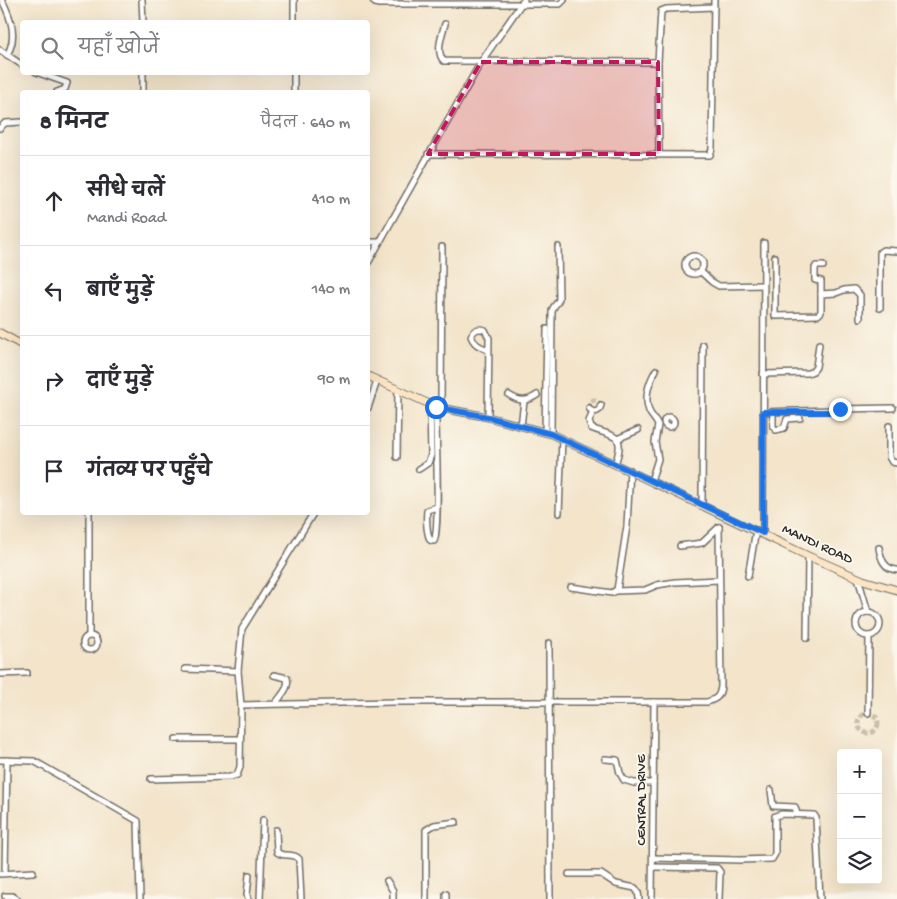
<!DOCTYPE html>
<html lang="hi">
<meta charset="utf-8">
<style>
:root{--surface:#fff;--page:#f2f2f3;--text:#2b2b33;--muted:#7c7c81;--line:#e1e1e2}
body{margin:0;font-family:"Gochi Hand","Playpen Sans Deva",sans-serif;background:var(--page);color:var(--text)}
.controls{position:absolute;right:15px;bottom:15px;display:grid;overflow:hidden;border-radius:5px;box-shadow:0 5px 20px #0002}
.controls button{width:45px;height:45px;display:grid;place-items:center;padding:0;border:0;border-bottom:1px solid var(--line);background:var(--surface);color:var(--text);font:25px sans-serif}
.stop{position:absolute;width:15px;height:15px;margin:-11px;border:4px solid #1a73e8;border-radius:50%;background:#fff}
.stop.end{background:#1a73e8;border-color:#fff;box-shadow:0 1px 5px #0008}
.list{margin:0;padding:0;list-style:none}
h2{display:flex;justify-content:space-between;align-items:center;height:65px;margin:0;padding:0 20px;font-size:21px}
h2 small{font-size:16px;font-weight:400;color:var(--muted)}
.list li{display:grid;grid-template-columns:32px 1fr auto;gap:15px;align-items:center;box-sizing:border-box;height:90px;padding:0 20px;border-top:1px solid var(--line)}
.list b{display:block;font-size:19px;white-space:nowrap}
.list p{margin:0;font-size:16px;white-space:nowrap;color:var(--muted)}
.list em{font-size:16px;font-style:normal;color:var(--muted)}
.icon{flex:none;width:28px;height:28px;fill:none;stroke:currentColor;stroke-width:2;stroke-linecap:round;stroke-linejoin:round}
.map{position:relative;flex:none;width:897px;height:899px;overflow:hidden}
.search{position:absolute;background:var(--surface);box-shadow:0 5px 20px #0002;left:20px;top:20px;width:350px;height:55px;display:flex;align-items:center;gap:12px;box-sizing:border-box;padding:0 18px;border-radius:5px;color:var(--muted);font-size:19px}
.panel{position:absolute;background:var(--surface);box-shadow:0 5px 20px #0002;left:20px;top:90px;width:350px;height:425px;border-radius:5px}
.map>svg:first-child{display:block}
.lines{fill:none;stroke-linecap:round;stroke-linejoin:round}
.street-tunnel{stroke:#cbbfaa;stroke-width:5;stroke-dasharray:5 2.5;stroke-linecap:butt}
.street-casing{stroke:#716c63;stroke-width:8}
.secondary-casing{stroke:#716c63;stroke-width:9}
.street{stroke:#fff;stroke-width:5}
.secondary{stroke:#fce5c4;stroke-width:7}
.route{stroke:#1a73e8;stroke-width:6}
.marked{fill:#c2185b;fill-opacity:0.2;stroke:#c2185b;stroke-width:4;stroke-dasharray:10 6;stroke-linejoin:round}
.labels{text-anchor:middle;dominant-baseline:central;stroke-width:4;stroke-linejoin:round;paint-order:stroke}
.street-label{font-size:14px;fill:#2b2b2b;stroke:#fbf7ec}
</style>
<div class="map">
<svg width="897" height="899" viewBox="0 0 897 899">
<rect width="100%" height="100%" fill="#fbf7ec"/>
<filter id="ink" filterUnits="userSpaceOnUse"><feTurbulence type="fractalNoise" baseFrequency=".02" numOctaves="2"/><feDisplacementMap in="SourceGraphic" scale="10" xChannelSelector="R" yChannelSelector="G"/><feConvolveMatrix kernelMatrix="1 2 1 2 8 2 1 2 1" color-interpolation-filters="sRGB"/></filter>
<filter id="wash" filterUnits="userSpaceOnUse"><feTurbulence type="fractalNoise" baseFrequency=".0096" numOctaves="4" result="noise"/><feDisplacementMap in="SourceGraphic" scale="20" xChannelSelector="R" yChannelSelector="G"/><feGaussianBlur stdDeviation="1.12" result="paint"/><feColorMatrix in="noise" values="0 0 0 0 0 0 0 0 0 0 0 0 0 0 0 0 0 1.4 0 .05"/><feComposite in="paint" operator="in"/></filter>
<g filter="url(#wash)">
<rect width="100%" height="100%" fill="#f3e4ca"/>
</g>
<g filter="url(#ink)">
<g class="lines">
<g class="street-tunnel">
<path d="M 589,408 L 590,402 L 593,400 L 597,401 L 601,405"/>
<circle cx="868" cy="723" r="10"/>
</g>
<g class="street-casing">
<g id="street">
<path d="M 2,0 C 11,18 18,37 7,55"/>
<path d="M 142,0 L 143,22"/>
<path d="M 373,0 L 375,3 L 378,4 L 560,4 L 564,0"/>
<path d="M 294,22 L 294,0"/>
<path d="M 445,24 C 442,34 435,53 444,61 L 658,62"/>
<path d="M 0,50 L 22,65"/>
<path d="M 36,72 L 67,83 L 65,89 L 57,92"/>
<path d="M 143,92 L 143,72"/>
<path d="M 294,92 L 294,72"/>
<path d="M 0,128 L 5,123 L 22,122"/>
<path d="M 428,154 L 710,155 L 712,149 L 714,0"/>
<path d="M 659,154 L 658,62 L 661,11 L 666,9 L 714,7"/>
<path d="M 368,242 L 379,242"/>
<circle cx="694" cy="265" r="9"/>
<path d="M 775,257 L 775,316 L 818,315 L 821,312 L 821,294 L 836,293 L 844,290 L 854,289 L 860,295 L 860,318"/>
<path d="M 368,263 L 481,62 L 524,0"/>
<path d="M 700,271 L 712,282 L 719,286 L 763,285"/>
<path d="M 821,294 L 821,281 L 815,280 L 815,268 L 816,266 L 823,266"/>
<path d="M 880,308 L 880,252 L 883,250 L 897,251"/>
<path d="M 763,374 L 808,373 L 813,371 L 816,367 L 819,344"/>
<path d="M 509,395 C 520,402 527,402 537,395"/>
<circle cx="836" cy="408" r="4"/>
<path d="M 436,407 L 436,418 C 436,436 440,531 434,541 L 430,540 C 426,530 426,521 427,510 L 437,507"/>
<path d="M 368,408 L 377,381"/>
<path d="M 441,408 L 442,247"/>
<path d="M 589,408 C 591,412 595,413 599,410 L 601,405"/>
<path d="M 840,409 L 893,408"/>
<path d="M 593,412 L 589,421 L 591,428 C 612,437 627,432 615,464"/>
<path d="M 763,412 L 833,410"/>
<path d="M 773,412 L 773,427 L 776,430 L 784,428 L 787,419 L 800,418"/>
<path d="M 488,417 L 489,338 L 485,330 C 478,328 474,329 471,336 C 474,345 481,347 488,350"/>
<circle cx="669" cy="422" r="5"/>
<path d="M 521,426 L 524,401"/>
<path d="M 889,426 L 889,457 L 892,462 L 897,463"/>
<path d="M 545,432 L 547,329"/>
<path d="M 551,434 L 552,312 C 552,306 557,305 559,299 L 558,247"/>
<path d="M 617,439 L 638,430"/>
<path d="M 397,457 L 398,390"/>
<path d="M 419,469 L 428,463 L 431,455 L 430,404"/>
<path d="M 651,481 L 658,459 L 655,442 L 658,425 C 656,420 651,416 649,411 C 644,397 649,382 656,370"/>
<path d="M 702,504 L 703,345"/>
<path d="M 559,513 L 562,439"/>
<path d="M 763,533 L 764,243"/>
<path d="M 680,546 L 702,543 L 719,527"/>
<path d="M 879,548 C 881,559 884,569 897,570"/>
<path d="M 748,576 L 756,530"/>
<path d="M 858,578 L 868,612"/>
<path d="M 571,587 L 612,593 L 617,590 L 627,526 L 630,470"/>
<path d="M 615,591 L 645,590 L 657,585 L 675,582 L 719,580"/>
<circle cx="868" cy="624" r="12"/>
<circle cx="90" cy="643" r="7"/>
<path d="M 89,636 L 89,512"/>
<path d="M 807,638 L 808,556"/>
<path d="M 549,643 L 550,899"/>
<path d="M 185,669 L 238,671"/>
<path d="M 0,674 L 27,673"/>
<path d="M 274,675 L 287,678 C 290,688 281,695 276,703"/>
<path d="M 241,705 L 394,702 L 707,702 C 717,699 720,696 721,686 L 719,527"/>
<path d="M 868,713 L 869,636"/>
<path d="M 176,739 L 240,739"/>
<path d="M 605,759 L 617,760 L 620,773 L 624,780 L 634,783 L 653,783"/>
<path d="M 0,760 L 34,761 L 138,821 L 140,899"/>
<path d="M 151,779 L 230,777 L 237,775 L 240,767 L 241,705 L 238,671 L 242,629 L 314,512"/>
<path d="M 771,790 L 773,806 L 795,807 L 797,814"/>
<path d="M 276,830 L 277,852 C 283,858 293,852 299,859 L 301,899"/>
<path d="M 653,858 L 740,860 L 772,859 L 775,854 L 775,816 L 782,814 L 814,815 L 816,818 L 820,899"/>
<path d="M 653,867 L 717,868 L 720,872 L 719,899"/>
<path d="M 5,873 L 7,760"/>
<path d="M 0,874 L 33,872"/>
<path d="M 569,874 L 601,874 L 616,884 L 635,888 L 638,892 L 639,899"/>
<path d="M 387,881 L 393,891 L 393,899"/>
<path d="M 5,896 L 12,896 L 17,899"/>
<path d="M 248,899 L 247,895 L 249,875"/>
<path d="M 260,899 L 263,820"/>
<path d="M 426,899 L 426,830 L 434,825 L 456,822"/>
<path d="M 446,899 L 446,894"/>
<path d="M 652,899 L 654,702"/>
</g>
</g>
<g class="secondary-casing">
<g id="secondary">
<path d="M 0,333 L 22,345"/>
<path d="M 368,376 L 436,407 L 488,417 L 551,434 L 808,556 L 863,580 L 897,590"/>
</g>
</g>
<use href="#street" class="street"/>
<use href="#secondary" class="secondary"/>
</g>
</g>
<g class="lines" filter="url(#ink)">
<path class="route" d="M 436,407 L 488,417 L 551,434 L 763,533 L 763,412 L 837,412 L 840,409"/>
</g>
<path class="marked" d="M 481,62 L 658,62 L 659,154 L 428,154 Z"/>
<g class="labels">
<g class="street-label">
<text transform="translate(817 545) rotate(25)">MANDI ROAD</text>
<text transform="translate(642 800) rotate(-90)">CENTRAL DRIVE</text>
</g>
</g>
</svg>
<div class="controls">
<button>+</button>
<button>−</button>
<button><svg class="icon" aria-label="layers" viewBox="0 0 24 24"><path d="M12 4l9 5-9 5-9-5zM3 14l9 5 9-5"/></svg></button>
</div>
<div class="stop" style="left:436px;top:407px"></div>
<div class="stop end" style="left:840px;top:409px"></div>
<div class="search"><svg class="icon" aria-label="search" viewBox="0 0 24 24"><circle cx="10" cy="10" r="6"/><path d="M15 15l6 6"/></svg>यहाँ खोजें</div>
<section class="panel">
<h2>8 मिनट<small>पैदल · 640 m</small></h2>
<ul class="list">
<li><svg class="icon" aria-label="ahead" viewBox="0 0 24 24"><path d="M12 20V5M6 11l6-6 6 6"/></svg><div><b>सीधे चलें</b><p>Mandi Road</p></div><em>410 m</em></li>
<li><svg class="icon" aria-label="left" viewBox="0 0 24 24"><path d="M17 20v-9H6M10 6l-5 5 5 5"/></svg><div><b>बाएँ मुड़ें</b></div><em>140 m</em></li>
<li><svg class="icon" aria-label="right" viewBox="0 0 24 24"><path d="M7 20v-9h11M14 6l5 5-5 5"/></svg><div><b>दाएँ मुड़ें</b></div><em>90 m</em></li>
<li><svg class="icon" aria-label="arrive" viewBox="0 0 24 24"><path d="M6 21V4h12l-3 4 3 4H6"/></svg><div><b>गंतव्य पर पहुँचे</b></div></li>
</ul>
</section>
</div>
